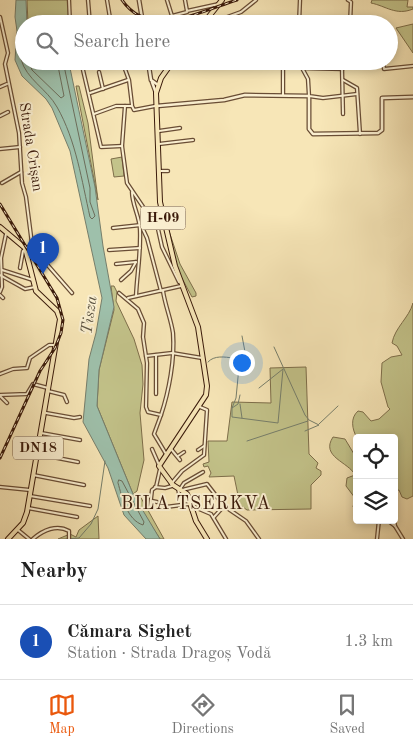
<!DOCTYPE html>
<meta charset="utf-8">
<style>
:root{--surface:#fff;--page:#f2f2f2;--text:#222;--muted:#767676;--line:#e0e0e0;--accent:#ea580c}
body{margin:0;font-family:"Old Standard TT",serif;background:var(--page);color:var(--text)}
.controls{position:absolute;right:15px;bottom:15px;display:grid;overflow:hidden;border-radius:5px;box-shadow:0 2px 8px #0003}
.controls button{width:45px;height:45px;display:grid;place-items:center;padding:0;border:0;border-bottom:1px solid var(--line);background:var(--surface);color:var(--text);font:25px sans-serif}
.you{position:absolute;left:241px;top:362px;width:18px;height:18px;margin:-12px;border:4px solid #fff;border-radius:50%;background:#1a73e8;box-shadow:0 0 0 8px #1a73e833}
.badge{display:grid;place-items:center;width:32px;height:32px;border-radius:50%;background:var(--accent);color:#fff;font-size:16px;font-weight:700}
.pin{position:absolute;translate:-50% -41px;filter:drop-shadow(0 1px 2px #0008)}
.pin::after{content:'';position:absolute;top:26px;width:18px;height:15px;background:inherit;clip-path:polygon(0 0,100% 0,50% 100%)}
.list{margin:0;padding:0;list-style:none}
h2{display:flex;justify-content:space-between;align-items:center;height:65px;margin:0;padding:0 20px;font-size:21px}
h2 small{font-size:16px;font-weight:400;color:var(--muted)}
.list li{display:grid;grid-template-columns:32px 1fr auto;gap:15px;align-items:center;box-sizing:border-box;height:75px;padding:0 20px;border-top:1px solid var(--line)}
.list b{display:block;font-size:19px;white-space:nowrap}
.list p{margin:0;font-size:16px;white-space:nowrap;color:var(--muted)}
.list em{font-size:16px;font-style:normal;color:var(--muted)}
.icon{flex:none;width:28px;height:28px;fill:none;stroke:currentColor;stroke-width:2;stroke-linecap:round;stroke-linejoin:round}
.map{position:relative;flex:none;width:413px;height:539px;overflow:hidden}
.search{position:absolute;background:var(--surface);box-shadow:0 2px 8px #0003;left:15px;right:15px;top:15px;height:55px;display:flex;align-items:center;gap:12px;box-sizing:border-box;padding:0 18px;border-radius:28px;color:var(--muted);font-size:19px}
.sheet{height:140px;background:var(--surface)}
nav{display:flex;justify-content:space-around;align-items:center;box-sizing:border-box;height:70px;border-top:1px solid var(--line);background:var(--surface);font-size:14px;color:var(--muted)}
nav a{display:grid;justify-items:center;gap:2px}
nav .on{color:var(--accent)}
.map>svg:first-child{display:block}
.green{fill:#c3c38a;stroke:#7e6e4a}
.water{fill:#9ec0ab;stroke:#767e6b}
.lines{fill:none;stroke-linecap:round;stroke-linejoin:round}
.shore{stroke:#6c6d5a;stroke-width:1}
.stream{stroke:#767e6b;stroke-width:1}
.minor-casing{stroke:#694d35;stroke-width:4.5}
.tertiary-casing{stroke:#694d35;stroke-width:5}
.primary-casing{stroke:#3a1a0a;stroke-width:6}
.minor{stroke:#faefd0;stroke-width:2}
.tertiary{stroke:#faefd0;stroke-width:2.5}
.primary{stroke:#f7e6b7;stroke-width:4}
.rail-casing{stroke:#3a1a0a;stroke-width:3}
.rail{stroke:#faefd0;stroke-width:1;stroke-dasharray:4;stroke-linecap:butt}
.labels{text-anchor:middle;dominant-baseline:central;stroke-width:4;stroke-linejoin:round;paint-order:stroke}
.shield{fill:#faefd0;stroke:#745a45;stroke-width:1}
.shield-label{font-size:14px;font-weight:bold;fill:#3a1a0a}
.street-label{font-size:15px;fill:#3a1a0a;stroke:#faefd0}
.water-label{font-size:16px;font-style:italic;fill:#5d5442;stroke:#faefd0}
.quarter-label{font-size:18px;letter-spacing:1px;fill:#3a1a0a;stroke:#faefd0}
</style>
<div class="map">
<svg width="413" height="539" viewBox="0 0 413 539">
<rect width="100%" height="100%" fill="#f7e6b7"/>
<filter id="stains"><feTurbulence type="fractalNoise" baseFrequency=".004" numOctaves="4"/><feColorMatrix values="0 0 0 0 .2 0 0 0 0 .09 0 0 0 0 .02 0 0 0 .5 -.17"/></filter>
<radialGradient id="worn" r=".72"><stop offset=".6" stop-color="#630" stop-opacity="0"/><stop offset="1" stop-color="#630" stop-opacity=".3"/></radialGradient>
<g class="green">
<path d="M 27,0 L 69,0 L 69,24 L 28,24 Z"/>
<path d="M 372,0 L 408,0 L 407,7 L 413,7 L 413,9 C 396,16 386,6 371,3 Z"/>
<path d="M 413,24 L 413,53 L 396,28 Z"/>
<path d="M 76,86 L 79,86 L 88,123 L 98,200 Z"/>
<path d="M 122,157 L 124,176 L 114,177 L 111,159 Z"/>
<path d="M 164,216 L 180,264 L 196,293 L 196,296 L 192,297 L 177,269 Z"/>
<path d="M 111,286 L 114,286 L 117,292 L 116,301 L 134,339 L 142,365 L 143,384 L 140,413 L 144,460 L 137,491 L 133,494 L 97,406 L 99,370 L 114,310 Z"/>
<path d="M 413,303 L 413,496 L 407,499 L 402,497 L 399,490 L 394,491 L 394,438 L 357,438 C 352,429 350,418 358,411 L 363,412 L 371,421 L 379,419 L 390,409 L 388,407 L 381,382 L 382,363 L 391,357 L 402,355 L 397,346 L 392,343 C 395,327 409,318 413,303 Z"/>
<path d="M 306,367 L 309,454 L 318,463 L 316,468 L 321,471 L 321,475 L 311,485 L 311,509 L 247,510 L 240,505 L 234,476 L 209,477 L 211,473 L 208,466 L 204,467 L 203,464 L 209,462 L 208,441 L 227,441 L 232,402 L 271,403 L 270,368 Z"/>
<path d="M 333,437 L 345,439 L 357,459 L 356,508 L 353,507 L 355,498 L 346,486 L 347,478 L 355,475 C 349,462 320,457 333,437 Z"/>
<path d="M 140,496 L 164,539 L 160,539 L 139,506 L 138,499 Z"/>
<path d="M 98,516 L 99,539 L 58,539 L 70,534 L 76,537 L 79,530 Z"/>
</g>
<path class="water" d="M 16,0 L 26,0 L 27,24 L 24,24 L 24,61 L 67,61 L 70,68 L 95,187 L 103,246 L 114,307 L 99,370 L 97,406 L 133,494 L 160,539 L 146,539 L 124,515 L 108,468 L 83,422 L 89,359 L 96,333 L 102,298 L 70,151 L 52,108 L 46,99 L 22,76 L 15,60 L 17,31 L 15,17 Z"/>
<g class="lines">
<g class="shore">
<path d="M 24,28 C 21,36 19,50 21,59 C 26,79 47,89 57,107 C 76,140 82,182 90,217 L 92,219 L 95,216 L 90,202 L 90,188 L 63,61"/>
<path d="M 29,61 L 32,70 L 61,98 L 64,96 L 57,61"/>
<path d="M 119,480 L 122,481 L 144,522 L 143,525 C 127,520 122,497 118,483 Z"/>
</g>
<g class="stream">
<path d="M 274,347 L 305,415 L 309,420 L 319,425 L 305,431"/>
<path d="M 240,361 L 246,357 L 242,336"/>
<path d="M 208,362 C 214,355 225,357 233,358 L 236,361"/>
<path d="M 238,362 L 239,367 L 236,398 L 232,408 L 238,404 L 240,395"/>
<path d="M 240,404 L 242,418"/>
<path d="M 232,408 L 232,417 L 278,423 L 283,369 L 259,388"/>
<path d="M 319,424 L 338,406"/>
<path d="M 247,441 L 308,421"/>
<path d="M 66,539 L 79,538 L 91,524 L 98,509 L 105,461"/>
</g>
<g class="minor-casing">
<g id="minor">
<path d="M 69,0 L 70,24"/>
<path d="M 88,0 L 90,24"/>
<path d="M 107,0 L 111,24"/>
<path d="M 167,0 L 172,16 L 187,12"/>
<path d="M 185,0 L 187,11 L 219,4"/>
<path d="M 348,0 L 351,2 L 350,24"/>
<path d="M 0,17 L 8,53 L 5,64 L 19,133 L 22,183 L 26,197 L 32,244 L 23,251 L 20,268"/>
<path d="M 119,22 L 119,24"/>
<path d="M 208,24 L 241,12 L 256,0"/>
<path d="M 299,24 L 300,0"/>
<path d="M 122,61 L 129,80 L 132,105"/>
<path d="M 283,61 L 283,95"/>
<path d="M 301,61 L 302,68 L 308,79 L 309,96 L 323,98 L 357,94"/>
<path d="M 383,61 L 384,69 L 413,66"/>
<path d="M 302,68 L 342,69 L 350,64 L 372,61"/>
<path d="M 342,69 L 343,114"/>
<path d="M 83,70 L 101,147 L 122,146"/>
<path d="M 99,72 L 103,89"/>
<path d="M 343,80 L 357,88 L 360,134"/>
<path d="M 0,87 L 7,84"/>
<path d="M 90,93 L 128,80"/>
<path d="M 125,106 L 122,146 L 127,183 L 158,229 L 162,247 L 179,282"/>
<path d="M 94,114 L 116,106 L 132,106 L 134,110 L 155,106"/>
<path d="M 0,116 L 8,112"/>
<path d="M 159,131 L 180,128"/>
<path d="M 159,144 L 193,140"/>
<path d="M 0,149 L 20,147"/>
<path d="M 161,171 L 168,171"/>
<path d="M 2,183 L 21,172"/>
<path d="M 132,192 C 132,205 140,217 140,230 C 141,253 137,274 136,296"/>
<path d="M 113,228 L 141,225 L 147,238 L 161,291"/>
<path d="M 31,246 L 72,293"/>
<path d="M 109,250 L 140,248"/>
<path d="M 116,264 L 136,262"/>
<path d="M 2,270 L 33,280"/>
<path d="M 0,275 L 25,289 L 35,287"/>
<path d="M 121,280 L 131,271 L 136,262"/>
<path d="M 0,292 L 2,287 L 1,258 L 6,234"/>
<path d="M 119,293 L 138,309 L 144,323 L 143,337 L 147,363 L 146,407 L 148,412 L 161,415 L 154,434 L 166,454"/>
<path d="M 0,295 L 3,298"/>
<path d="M 128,298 L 181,286"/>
<path d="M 156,355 L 156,394"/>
<path d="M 146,356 L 172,353 L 202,358"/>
<path d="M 0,374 L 13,369 L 27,368 L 30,358 L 49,345 L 54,345"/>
<path d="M 48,391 L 64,395 L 67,402"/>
<path d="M 0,395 L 27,394 L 33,384 L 48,388"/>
<path d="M 0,396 L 7,403"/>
<path d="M 46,413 L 74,418 L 80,417"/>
<path d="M 161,415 C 169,391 175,359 173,333 C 171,319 165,305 163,291"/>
<path d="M 41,433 L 80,440"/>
<path d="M 152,449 L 159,465"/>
<path d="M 171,449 L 180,460"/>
<path d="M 198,450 L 204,446"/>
<path d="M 37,454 L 78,462"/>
<path d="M 178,456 L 184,452"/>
<path d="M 33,475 L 84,485"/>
<path d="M 171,484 L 182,471 L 204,455 L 207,410 L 200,407"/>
<path d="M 0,487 L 30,490"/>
<path d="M 155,487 L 165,488 L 172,486"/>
<path d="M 178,488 L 179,494"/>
<path d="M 180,489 L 184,483 L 203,472"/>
<path d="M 182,490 L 207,484 L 224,506 L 246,521 L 259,539"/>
<path d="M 30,496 L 90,506"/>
<path d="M 152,501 L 157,502"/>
<path d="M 192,506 L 211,514 L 226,539"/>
<path d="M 150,507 L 152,490 L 156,487 L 160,469"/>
<path d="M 166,507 L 189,504"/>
<path d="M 28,508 L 77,517"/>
<path d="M 214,517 L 224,506"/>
<path d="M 394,519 L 395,526 L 403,539"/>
<path d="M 387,520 L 395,526"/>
<path d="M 18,530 L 29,539"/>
<path d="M 33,539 C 43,530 57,524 69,531 L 69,539"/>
<path d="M 377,539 L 379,520"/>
</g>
</g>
<g class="tertiary-casing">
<g id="tertiary">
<path d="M 139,0 L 143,24"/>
<path d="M 148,61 L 151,80 L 158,85"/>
<path d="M 152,82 L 156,93"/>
<path d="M 157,106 L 224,100 L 245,95 L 309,96 L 309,129 L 313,134 L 378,133 L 382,130 L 382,98 L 413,97"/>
</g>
</g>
<g class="primary-casing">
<g id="primary">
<path d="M 203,24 L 222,0"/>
<path d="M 173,61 L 161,78 L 156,93 L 160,202 L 175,266 L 198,327 L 207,386 L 206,395 L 159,466 L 173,485 L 187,494 L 196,521 L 207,539"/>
<path d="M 0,227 L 25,248 L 36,291 L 57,311 L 60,319 L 27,512 L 23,523 L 8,539"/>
</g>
</g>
<use href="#minor" class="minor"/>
<use href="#tertiary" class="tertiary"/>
<use href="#primary" class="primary"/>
<g class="rail-casing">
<g id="rail">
<path d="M 122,0 C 149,40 201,11 237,0"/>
<path d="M 0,204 L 57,298 L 63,320 L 61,333 L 55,348 L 40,371 L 0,458"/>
</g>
</g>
<use href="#rail" class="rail"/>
</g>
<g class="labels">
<g class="shield">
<rect x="140.5" y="206.5" width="45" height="23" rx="4"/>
<rect x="13" y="436.5" width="50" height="23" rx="4"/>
</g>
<g class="shield-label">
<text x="163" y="218">Н-09</text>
<text x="38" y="448">DN18</text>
</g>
<g class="street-label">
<text transform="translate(30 147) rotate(81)">Strada Crișan</text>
</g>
<g class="water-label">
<text transform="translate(90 315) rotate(-82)">Tisza</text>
</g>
<g class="quarter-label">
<text x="196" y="504">BILA TSERKVA</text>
</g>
</g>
<rect width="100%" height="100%" filter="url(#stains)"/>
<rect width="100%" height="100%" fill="url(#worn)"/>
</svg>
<div class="controls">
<button><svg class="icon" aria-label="locate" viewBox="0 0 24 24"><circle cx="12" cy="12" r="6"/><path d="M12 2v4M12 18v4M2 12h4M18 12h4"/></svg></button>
<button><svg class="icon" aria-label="layers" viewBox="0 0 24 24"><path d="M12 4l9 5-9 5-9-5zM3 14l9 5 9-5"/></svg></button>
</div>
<div class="you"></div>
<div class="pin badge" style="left:43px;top:274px;background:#1a4fb4">1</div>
<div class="search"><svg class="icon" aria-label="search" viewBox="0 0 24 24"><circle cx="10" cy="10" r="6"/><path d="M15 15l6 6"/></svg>Search here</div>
</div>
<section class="sheet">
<h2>Nearby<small></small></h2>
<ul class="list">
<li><span class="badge" style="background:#1a4fb4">1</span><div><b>Cămara Sighet</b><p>Station · Strada Dragoș Vodă</p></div><em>1.3 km</em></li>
</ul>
</section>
<nav>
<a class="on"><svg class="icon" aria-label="map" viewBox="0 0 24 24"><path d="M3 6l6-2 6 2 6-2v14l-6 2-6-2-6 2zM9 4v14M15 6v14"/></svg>Map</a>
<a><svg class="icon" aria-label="directions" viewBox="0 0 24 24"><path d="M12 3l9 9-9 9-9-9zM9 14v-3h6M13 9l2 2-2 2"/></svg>Directions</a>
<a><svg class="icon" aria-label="saved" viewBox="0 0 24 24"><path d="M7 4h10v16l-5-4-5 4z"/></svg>Saved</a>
</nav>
